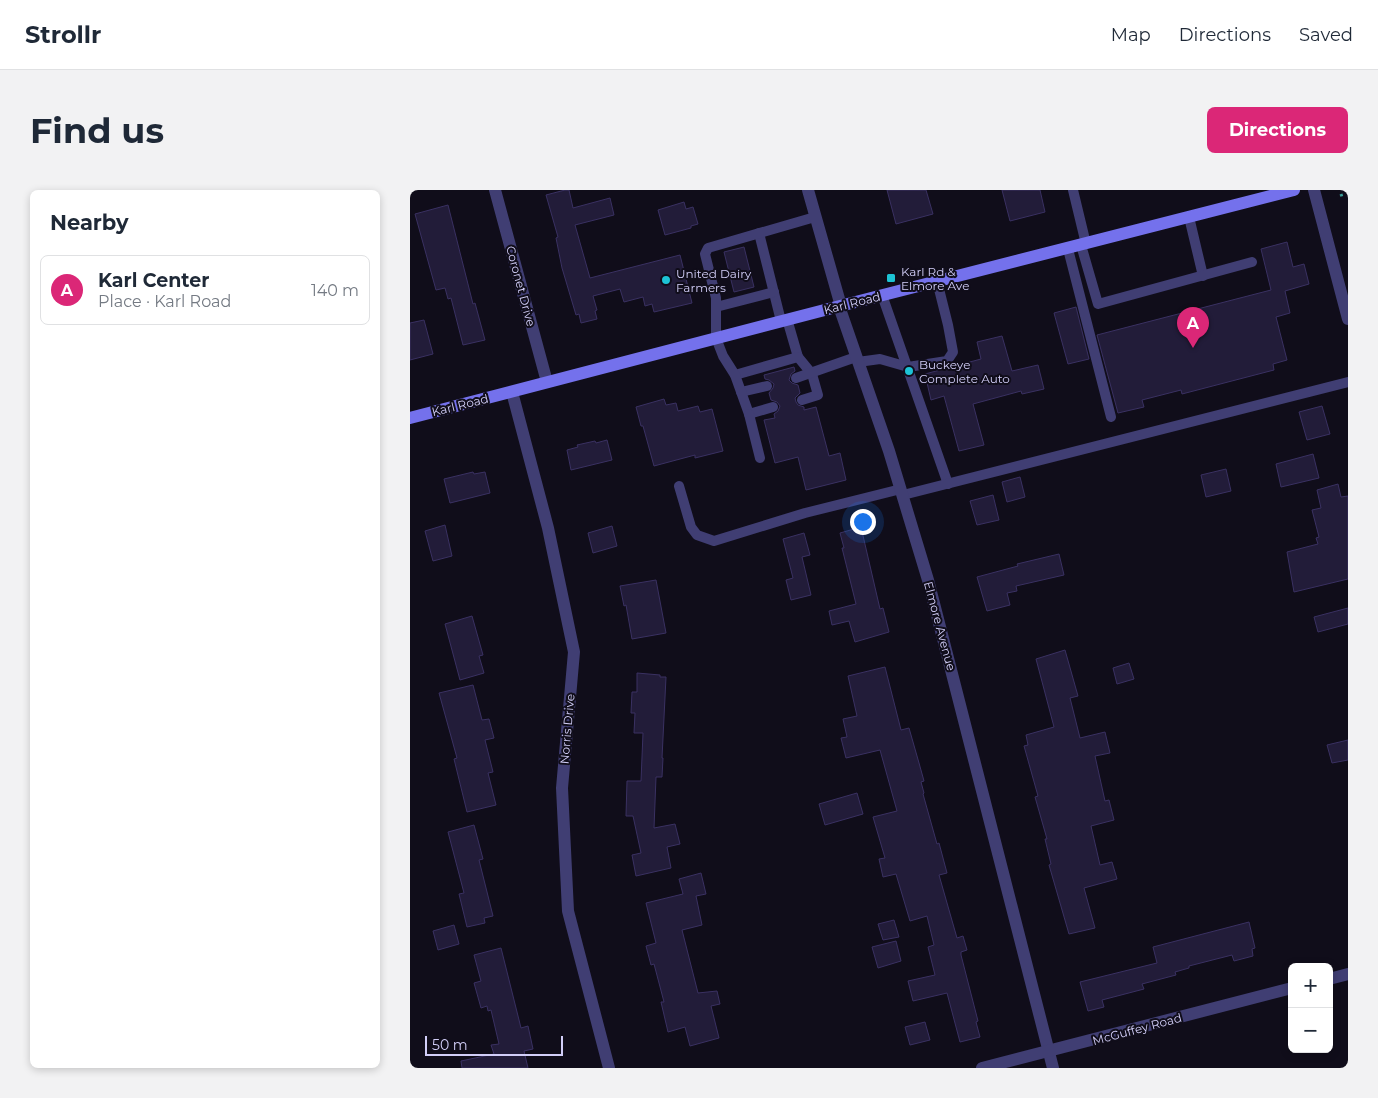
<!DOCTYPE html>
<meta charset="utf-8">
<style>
:root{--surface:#fff;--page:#f2f2f3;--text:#1f2937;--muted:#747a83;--line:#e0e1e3;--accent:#db2777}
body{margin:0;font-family:Montserrat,sans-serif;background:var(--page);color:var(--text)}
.controls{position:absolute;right:15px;bottom:15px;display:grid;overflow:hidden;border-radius:8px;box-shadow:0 2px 8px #0003}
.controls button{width:45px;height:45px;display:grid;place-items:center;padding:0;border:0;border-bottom:1px solid var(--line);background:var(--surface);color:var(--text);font:25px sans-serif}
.scale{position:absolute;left:15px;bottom:12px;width:138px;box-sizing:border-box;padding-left:5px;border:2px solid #d2cef8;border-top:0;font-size:14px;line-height:18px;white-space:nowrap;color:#d2cef8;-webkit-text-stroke:4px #100d1a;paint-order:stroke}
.you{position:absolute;left:452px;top:331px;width:18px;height:18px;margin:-12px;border:4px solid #fff;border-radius:50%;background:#1a73e8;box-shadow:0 0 0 8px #1a73e833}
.badge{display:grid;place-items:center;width:32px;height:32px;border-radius:50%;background:var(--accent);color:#fff;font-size:16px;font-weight:700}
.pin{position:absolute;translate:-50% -41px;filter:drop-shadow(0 1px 2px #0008)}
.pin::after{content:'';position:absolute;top:26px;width:18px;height:15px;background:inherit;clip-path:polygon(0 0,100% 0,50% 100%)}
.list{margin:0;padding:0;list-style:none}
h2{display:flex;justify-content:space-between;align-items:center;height:65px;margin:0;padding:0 20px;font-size:21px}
h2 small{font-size:16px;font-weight:400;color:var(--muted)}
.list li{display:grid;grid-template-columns:32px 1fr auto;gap:15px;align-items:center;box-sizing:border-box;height:70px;margin:0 10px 10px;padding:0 10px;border:1px solid var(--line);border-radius:8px}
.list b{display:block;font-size:19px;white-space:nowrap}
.list p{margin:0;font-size:16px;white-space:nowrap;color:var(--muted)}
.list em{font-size:16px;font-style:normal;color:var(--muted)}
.map{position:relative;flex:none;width:938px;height:878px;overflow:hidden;border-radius:8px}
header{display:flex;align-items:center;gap:30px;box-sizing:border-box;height:70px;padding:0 25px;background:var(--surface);border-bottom:1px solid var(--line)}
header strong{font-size:24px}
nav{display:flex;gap:28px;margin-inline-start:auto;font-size:18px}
.intro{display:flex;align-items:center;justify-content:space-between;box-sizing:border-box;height:120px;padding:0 30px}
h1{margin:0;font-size:35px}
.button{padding:12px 22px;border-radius:8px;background:var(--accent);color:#fff;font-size:18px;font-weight:700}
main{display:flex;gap:30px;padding:0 30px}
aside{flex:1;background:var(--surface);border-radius:8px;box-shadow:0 2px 8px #0003}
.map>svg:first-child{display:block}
.building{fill:#221c39;stroke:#3a3162}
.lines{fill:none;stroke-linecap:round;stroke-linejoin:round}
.path{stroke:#3c9e98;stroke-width:3;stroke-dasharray:2.5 4;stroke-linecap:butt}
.service{stroke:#403e73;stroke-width:10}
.minor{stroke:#403e73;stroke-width:12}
.secondary{stroke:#7471ec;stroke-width:12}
.poi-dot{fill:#1dc3d5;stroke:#100d1a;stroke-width:2}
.labels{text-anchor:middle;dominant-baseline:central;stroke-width:4;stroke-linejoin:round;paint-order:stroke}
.poi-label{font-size:12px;fill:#d2cef8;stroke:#100d1a;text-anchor:start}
.street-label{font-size:12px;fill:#d2cef8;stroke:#100d1a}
</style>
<header>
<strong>Strollr</strong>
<nav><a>Map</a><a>Directions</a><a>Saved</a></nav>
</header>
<div class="intro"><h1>Find us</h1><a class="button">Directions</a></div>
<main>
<aside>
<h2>Nearby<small></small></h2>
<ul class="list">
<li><span class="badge">A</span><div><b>Karl Center</b><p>Place · Karl Road</p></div><em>140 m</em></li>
</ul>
</aside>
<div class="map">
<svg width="938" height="878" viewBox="0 0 938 878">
<rect width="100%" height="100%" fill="#100d1a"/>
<g class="building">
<path d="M 155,0 L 159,0 L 163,18 L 200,8 L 204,25 L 165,35 L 180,88 L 270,65 L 282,113 L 244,122 L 242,114 L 235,116 L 233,107 L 214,112 L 210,99 L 183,106 L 187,120 L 185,121 L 187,129 L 171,133 L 169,124 L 166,125 L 152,78 L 146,48 L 148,47 L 136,5 Z"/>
<path d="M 477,0 L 516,0 L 523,24 L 486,34 Z"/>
<path d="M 592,0 L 630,0 L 635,22 L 600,31 Z"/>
<path d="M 274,12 L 276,19 L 283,17 L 288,34 L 281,36 L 281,38 L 255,45 L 248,20 Z"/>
<path d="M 38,15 L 63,114 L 65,113 L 75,150 L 53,155 L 41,108 L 38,109 L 35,98 L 26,100 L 5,24 Z"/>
<path d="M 877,52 L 883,77 L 894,74 L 899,94 L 875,101 L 880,123 L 866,127 L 877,170 L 863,174 L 864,180 L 772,204 L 771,200 L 732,210 L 734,217 L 708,223 L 687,145 L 861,100 L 851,59 Z"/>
<path d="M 334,57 L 344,97 L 324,102 L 314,62 Z"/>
<path d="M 666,117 L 679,169 L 658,174 L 644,123 Z"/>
<path d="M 14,130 L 23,164 L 0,170 L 0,133 Z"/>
<path d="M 592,146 L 602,181 L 628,175 L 634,199 L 612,204 L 611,201 L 563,214 L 574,255 L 549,261 L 534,206 L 521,210 L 515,184 L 571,169 L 567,152 Z"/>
<path d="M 384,177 L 385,181 L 381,184 L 379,190 L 382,193 L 388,195 L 390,203 L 385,208 L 386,212 L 388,215 L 394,217 L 394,220 L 406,217 L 419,266 L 430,263 L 436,290 L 396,300 L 388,267 L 365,273 L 354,230 L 365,228 L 364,224 L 368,221 L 370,216 L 367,212 L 361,210 L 359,203 L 363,198 L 364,194 L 359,190 L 355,189 L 354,185 Z"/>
<path d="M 254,209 L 256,215 L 266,213 L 268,221 L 288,216 L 290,222 L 302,219 L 313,261 L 285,268 L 285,265 L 244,276 L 233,236 L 231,236 L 226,217 Z"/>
<path d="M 912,216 L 920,244 L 897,250 L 889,222 Z"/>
<path d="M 197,250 L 202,270 L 161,280 L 157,260 L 168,257 L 167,255 L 185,251 L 186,253 Z"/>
<path d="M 903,264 L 909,288 L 871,297 L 866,274 Z"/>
<path d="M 816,279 L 821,301 L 796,307 L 791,285 Z"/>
<path d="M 63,282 L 64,284 L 75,282 L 80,303 L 40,313 L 34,289 Z"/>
<path d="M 610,287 L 615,307 L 597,312 L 592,292 Z"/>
<path d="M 928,294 L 931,307 L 938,306 L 938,389 L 884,402 L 877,362 L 908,354 L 906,348 L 909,347 L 902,320 L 911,318 L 907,300 Z"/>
<path d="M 583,305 L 589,330 L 567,335 L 560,311 Z"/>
<path d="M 35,335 L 42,366 L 23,371 L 15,341 Z"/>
<path d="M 202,336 L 207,356 L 183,363 L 178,343 Z"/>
<path d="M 451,337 L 470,419 L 473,418 L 479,442 L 445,452 L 439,431 L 422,435 L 419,421 L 446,414 L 432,358 L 434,358 L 430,343 Z"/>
<path d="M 394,343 L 400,365 L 392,367 L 401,405 L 381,410 L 376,390 L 383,388 L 373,349 Z"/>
<path d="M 649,364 L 654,385 L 606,396 L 607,401 L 597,403 L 600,415 L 577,421 L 567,387 L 608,376 L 607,374 Z"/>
<path d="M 246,390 L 256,443 L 222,449 L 216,415 L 214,416 L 210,396 Z"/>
<path d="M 938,418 L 938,434 L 908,442 L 904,427 Z"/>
<path d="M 62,426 L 73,465 L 69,466 L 74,483 L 50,490 L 35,434 Z"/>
<path d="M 655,460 L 668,506 L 660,508 L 670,548 L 695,542 L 700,563 L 685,566 L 695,611 L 699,610 L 704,630 L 681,636 L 690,675 L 702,672 L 707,689 L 674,698 L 685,738 L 659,744 L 639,675 L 641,674 L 635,649 L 637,649 L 625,607 L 628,606 L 614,556 L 618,555 L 616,545 L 644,537 L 626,469 Z"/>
<path d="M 719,473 L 724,489 L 707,494 L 703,478 Z"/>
<path d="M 475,477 L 491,540 L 499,538 L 509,573 L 514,591 L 511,592 L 514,603 L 513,604 L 527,654 L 529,653 L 537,683 L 529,685 L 547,748 L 553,746 L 557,760 L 551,762 L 551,765 L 568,831 L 566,832 L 570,847 L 550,852 L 537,803 L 503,811 L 498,791 L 525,785 L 518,757 L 524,755 L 517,726 L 500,731 L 486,684 L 473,687 L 469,669 L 475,668 L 463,627 L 487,621 L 470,560 L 436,568 L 431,548 L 437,547 L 433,529 L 447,526 L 438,486 Z"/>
<path d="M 227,483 L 250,485 L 250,487 L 256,487 L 252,568 L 253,568 L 252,587 L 246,587 L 244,638 L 265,634 L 270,654 L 257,657 L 261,678 L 226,686 L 222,665 L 231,663 L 223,626 L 216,626 L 217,591 L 231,591 L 233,543 L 224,543 L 225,523 L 221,523 L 222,502 L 227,502 Z"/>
<path d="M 63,495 L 72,530 L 79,529 L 84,548 L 75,550 L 83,582 L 78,583 L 86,615 L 57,622 L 44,569 L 47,568 L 29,503 Z"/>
<path d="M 938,550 L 938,570 L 922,573 L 917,555 Z"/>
<path d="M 447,603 L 453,624 L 415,635 L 409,614 Z"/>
<path d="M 64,635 L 73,669 L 69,670 L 83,726 L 74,728 L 75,733 L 57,737 L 49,704 L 54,703 L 38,642 Z"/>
<path d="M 291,683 L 296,704 L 286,706 L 292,735 L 272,740 L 288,803 L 307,801 L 310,814 L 301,816 L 309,848 L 280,856 L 275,837 L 258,842 L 251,812 L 254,812 L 244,774 L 241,775 L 236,756 L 246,753 L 236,713 L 273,704 L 269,689 Z"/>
<path d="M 484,730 L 489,747 L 473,750 L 468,734 Z"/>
<path d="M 839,732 L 845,758 L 842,759 L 843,766 L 824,771 L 822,765 L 779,776 L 779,778 L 765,782 L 766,785 L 732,794 L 734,799 L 692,810 L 694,817 L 678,821 L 670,792 L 747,773 L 743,757 Z"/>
<path d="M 44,735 L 49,754 L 28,760 L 23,741 Z"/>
<path d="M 486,751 L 491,771 L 468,778 L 462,757 Z"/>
<path d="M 91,758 L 111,838 L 118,836 L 123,859 L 114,861 L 118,878 L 52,878 L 51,871 L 84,864 L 81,855 L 89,854 L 81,820 L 78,821 L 77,816 L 71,818 L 64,793 L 71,791 L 64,765 Z"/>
<path d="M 515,832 L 520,850 L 500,855 L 495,837 Z"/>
</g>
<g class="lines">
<path class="path" d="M 931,4 L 932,7"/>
<g class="service">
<path d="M 663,0 L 676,54"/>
<path d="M 779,27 L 793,86"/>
<path d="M 349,43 L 371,131"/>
<path d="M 671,55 L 688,114 L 842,72"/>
<path d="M 658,59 L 701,227"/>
<path d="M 472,105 L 538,294"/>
<path d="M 306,117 L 364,102"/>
<path d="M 377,129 L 388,167"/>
<path d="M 448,172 L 470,169 L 498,177 L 537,171 L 543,162 L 538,135 L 527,91"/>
<path d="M 325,185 L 388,167 L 402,184 L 408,205 L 392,210"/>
<path d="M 386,188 L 446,167"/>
<path d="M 331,202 L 357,196"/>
<path d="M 363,217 L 339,224 L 325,185 L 313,166 L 306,148 L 306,108 L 295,64 L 298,58 L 405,27"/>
<path d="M 339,224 L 350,268"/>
<path d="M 269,296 L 281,337 L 287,345 L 304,351 L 395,323 L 491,299"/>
<path d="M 493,305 L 938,192"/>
</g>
<g class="minor">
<path d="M 85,0 L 137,192"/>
<path d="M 398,0 L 429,109 L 431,122 L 479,261 L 518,390 L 643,878"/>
<path d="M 904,0 L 938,129"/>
<path d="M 102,202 L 138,338 L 164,462 L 152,598 L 158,721 L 199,878"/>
<path d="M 919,789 L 938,784"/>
<path d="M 572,878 L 882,798"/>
</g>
<path class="secondary" d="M 0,228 L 430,116 L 884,0"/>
</g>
<g class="poi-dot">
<rect x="476" y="83" width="10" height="10" rx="2.5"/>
<circle cx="256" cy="90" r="5"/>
<circle cx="499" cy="181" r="5"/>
</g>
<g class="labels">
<g class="poi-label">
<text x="491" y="81">Karl Rd &amp;<tspan x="491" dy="14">Elmore Ave</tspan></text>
<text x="266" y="83">United Dairy<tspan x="266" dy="14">Farmers</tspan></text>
<text x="509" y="174">Buckeye<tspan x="509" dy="14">Complete Auto</tspan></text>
</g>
<g class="street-label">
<text transform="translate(111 96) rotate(75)">Coronet Drive</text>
<text transform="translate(442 113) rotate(-14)">Karl Road</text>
<text transform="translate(50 215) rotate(-14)">Karl Road</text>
<text transform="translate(530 436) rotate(75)">Elmore Avenue</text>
<text transform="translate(157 539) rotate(-85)">Norris Drive</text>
<text transform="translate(727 839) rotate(-15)">McGuffey Road</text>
</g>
</g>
</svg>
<div class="controls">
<button>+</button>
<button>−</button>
</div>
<div class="scale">50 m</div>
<div class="you"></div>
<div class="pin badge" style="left:783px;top:158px">A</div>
</div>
</main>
